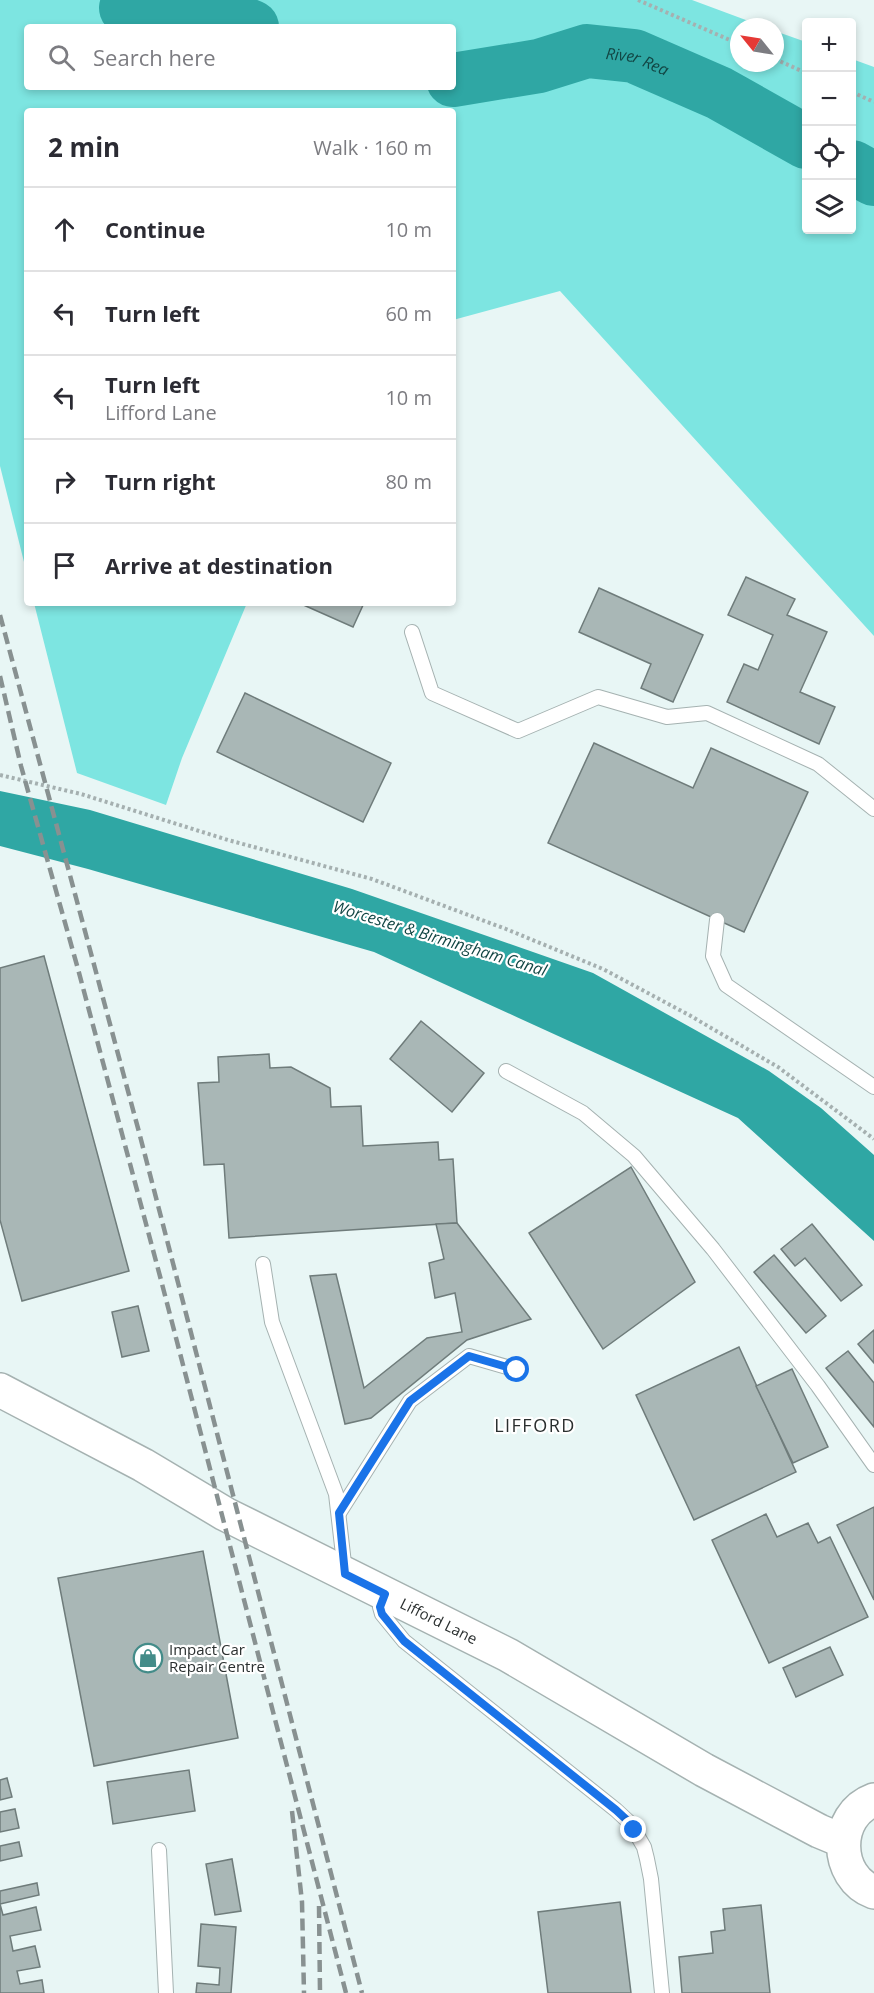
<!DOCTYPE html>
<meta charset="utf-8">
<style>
:root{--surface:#fff;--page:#f2f2f3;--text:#2b2b33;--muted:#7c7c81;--line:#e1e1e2}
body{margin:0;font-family:"Open Sans",sans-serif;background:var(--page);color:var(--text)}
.controls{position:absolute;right:18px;top:18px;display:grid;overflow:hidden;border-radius:6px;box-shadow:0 3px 9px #0003}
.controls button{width:54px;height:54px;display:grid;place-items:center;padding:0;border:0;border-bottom:2px solid var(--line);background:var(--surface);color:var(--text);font:30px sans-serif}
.compass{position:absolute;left:730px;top:18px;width:54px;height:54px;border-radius:50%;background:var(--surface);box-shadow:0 3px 9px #0003;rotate:300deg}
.stop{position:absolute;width:18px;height:18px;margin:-14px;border:4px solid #1a73e8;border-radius:50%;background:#fff}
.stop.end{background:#1a73e8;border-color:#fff;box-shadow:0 2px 6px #0008}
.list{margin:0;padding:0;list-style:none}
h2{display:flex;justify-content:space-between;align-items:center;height:78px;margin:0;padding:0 24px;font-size:26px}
h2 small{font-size:20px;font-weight:400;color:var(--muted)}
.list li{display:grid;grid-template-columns:39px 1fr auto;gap:18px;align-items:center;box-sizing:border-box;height:84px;padding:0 24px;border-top:2px solid var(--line)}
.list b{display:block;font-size:22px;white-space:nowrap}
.list p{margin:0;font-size:20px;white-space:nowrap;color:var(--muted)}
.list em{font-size:20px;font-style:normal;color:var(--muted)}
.icon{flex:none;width:33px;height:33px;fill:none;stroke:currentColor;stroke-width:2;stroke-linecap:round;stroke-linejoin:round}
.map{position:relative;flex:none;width:874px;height:1993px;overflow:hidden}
.search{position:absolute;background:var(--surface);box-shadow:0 3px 9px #0003;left:24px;top:24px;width:432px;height:66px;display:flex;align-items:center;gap:15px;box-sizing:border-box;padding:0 21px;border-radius:6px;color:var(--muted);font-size:22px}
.panel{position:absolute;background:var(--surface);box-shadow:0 3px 9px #0003;left:24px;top:108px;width:432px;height:498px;border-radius:6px}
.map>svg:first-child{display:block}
.green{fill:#7de5e1;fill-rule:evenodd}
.water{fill:#2fa7a4}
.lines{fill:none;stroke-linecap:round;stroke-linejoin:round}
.river{stroke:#2fa7a4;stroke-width:54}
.building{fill:#a9b7b6;stroke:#6f7c7b;stroke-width:1.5}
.service-casing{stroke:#a5b2b1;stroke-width:16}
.tertiary-casing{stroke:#a5b2b1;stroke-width:36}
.path{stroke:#a5b0b0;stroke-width:4;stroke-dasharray:3 3;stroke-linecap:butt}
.service{stroke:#fff;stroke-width:14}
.tertiary{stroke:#fff;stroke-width:33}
.rail{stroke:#889191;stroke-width:4.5;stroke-dasharray:12 6;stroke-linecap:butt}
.route{stroke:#1a73e8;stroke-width:8}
.labels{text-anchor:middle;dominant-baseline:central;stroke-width:4.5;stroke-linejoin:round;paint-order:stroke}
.street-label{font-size:15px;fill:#2a2f2f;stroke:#fff}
.poi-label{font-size:15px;fill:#2a2f2f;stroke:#fff;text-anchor:start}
.water-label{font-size:16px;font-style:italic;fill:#124644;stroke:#fff}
.quarter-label{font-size:18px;letter-spacing:1.5px;fill:#2a2f2f;stroke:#fff}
</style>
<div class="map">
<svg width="874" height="1993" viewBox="0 0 874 1993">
<rect width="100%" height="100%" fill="#e8f6f5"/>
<g class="green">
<path d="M 0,0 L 692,0 L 765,27 L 739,27 L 739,63 L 775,63 L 775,31 L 806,42 L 806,230 L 852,230 L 852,59 L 874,67 L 874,636 L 560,291 L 453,320 L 453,111 L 27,111 L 27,574 L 0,466 ZM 27,27 L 453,27 L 453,87 L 27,87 Z"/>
<path d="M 34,603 L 247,603 L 182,758 L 166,805 L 77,773 Z"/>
</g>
<path class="water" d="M 0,791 L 90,810 L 352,889 L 593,973 L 769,1071 L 821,1108 L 874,1155 L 874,1241 L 738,1118 L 374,952 L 88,869 L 0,846 Z"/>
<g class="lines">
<g class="river">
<path d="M 126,8 L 220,14 L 252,27"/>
<path id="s1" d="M 453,80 L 539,66 L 587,51 L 634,56 L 719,93 L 806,142"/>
<path d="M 852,167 L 874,179"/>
</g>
</g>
<g class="building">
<path d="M 746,577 L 795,599 L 787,615 L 827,632 L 800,692 L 835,707 L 819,744 L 727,702 L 744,664 L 758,670 L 773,635 L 728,615 Z"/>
<path d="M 599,588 L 703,635 L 673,702 L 641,688 L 651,664 L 579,632 Z"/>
<path d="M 299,603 L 364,603 L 353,627 Z"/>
<path d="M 245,693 L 391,763 L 363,822 L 217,752 Z"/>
<path d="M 594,743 L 693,788 L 711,748 L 808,792 L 744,932 L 548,843 Z"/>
<path d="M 44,956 L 129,1271 L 22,1301 L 0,1220 L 0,968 Z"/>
<path d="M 421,1021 L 484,1073 L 452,1112 L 390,1059 Z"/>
<path d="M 269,1054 L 270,1068 L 291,1067 L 330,1088 L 331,1107 L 361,1106 L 363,1146 L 438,1142 L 439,1160 L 453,1159 L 457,1223 L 229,1238 L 224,1164 L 204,1165 L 198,1083 L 219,1082 L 218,1057 Z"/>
<path d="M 631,1167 L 695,1282 L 603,1349 L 529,1233 Z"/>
<path d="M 457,1223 L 531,1319 L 467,1340 L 371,1418 L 345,1424 L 310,1276 L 336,1274 L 364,1388 L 427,1338 L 462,1332 L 455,1293 L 435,1298 L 429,1263 L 444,1259 L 436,1224 Z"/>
<path d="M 812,1224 L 862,1285 L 841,1301 L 805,1258 L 795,1266 L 781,1249 Z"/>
<path d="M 774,1255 L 826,1316 L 806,1333 L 754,1272 Z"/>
<path d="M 138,1306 L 149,1351 L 122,1357 L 112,1312 Z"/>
<path d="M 874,1330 L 874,1363 L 858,1344 Z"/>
<path d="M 739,1347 L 796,1472 L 694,1520 L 636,1395 Z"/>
<path d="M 848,1351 L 874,1383 L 874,1427 L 826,1368 Z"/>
<path d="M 792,1369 L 828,1447 L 793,1463 L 756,1386 Z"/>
<path d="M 874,1507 L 874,1600 L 837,1525 Z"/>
<path d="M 766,1514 L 777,1537 L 808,1523 L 818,1543 L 830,1537 L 868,1617 L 769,1663 L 712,1540 Z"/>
<path d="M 203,1551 L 238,1738 L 94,1766 L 58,1578 Z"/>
<path d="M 830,1647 L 843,1675 L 796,1697 L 783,1668 Z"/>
<path d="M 189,1770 L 195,1811 L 113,1824 L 107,1782 Z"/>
<path d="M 7,1778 L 12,1797 L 0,1800 L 0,1780 Z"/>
<path d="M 15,1809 L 19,1828 L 0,1832 L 0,1812 Z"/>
<path d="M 19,1842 L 22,1856 L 0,1861 L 0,1846 Z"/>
<path d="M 232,1859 L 241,1911 L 215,1915 L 206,1864 Z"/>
<path d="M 37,1883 L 39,1895 L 0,1904 L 3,1915 L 36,1907 L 41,1930 L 10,1936 L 13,1951 L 35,1946 L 40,1967 L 17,1971 L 20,1984 L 42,1980 L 44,1993 L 0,1993 L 0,1891 Z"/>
<path d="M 620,1902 L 631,1993 L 548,1993 L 538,1912 Z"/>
<path d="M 761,1905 L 770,1993 L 682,1993 L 679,1957 L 713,1953 L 711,1932 L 725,1930 L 723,1909 Z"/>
<path d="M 201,1924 L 236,1927 L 231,1993 L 196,1993 L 197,1983 L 219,1985 L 220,1968 L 198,1966 Z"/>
</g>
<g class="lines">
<g class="service-casing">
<g id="service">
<path d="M 412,632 L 432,693 L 518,731 L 598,697 L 667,717 L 707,713 L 818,764 L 874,809"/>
<path d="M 717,920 L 713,956 L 726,985 L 874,1087"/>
<path d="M 506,1071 L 583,1113 L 634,1156 L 713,1249 L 818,1386 L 874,1465"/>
<path d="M 263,1264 L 272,1322 L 336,1494 L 345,1572"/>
<path d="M 339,1513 L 410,1401 L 469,1356 L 517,1370"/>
<path d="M 385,1594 L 380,1607 L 382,1614 L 404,1641 L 616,1810 L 630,1823 L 644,1847 L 647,1859 L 651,1879 L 662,1993"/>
<path d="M 159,1850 L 166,1993"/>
</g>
</g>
<g class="tertiary-casing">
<g id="tertiary">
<path id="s2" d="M 0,1390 L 143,1465 L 225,1514 L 508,1655 L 704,1770 L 819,1831 L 843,1841"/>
<path d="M 874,1800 C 833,1815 834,1877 874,1892"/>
</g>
</g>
<g class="path">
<path d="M 638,0 L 739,44"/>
<path d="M 775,59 L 806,73"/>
<path d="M 852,92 L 874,102"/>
<path d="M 0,775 L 81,794 L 228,840 L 372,879 L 506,929 L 603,969 L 689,1015 L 778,1067 L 874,1139"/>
</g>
<use href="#service" class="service"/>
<use href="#tertiary" class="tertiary"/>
<g class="rail">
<path d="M 0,615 L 139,1132 L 362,1993"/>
<path d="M 0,676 L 21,766 L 78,969 L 161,1280 L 346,1993"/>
<path d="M 292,1811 L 302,1902 L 304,1993"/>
<path d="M 319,1906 L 320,1993"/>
</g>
</g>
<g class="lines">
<path class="route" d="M 517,1370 L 469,1356 L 410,1401 L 339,1513 L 345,1574 L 385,1594 L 380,1607 L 382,1614 L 404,1641 L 616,1810 L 630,1823 L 634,1830"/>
</g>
<defs>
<g id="shop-ring" transform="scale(1.5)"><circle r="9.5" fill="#fff" stroke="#448c89" stroke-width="1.5"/><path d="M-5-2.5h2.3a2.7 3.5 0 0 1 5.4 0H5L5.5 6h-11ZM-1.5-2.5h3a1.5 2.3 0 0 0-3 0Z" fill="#448c89"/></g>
</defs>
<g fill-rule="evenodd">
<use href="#shop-ring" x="148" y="1658"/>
</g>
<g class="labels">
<g class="street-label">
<text stroke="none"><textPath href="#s2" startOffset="496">Lifford Lane</textPath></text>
</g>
<g class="poi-label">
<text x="169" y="1649">Impact Car<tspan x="169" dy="17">Repair Centre</tspan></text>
</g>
<g class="water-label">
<text stroke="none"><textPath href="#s1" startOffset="189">River Rea</textPath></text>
<text transform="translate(440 938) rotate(17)">Worcester &amp; Birmingham Canal</text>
</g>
<g class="quarter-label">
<text x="535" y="1425">LIFFORD</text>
</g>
</g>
</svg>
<div class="controls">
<button>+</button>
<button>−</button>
<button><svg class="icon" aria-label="locate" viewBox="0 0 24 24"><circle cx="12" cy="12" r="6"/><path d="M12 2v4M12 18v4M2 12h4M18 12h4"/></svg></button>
<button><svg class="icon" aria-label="layers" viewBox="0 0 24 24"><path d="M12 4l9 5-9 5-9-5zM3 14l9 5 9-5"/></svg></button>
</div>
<svg class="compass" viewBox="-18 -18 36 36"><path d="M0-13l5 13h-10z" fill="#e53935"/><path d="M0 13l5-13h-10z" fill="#7c7c81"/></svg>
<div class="stop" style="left:517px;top:1370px"></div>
<div class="stop end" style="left:634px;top:1830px"></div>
<div class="search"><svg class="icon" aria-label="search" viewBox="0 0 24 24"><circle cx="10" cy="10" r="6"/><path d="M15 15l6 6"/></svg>Search here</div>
<section class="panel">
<h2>2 min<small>Walk · 160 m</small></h2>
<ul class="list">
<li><svg class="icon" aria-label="ahead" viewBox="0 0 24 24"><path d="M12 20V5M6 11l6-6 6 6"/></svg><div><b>Continue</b></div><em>10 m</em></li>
<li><svg class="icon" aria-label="left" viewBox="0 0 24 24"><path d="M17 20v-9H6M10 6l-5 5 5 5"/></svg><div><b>Turn left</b></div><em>60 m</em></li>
<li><svg class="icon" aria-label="left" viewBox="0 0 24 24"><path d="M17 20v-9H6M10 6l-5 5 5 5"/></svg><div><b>Turn left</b><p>Lifford Lane</p></div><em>10 m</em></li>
<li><svg class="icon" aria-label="right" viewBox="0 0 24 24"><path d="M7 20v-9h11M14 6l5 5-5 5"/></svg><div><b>Turn right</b></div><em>80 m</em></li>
<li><svg class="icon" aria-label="arrive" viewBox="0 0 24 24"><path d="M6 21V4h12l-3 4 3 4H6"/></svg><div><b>Arrive at destination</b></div></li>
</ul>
</section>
</div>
